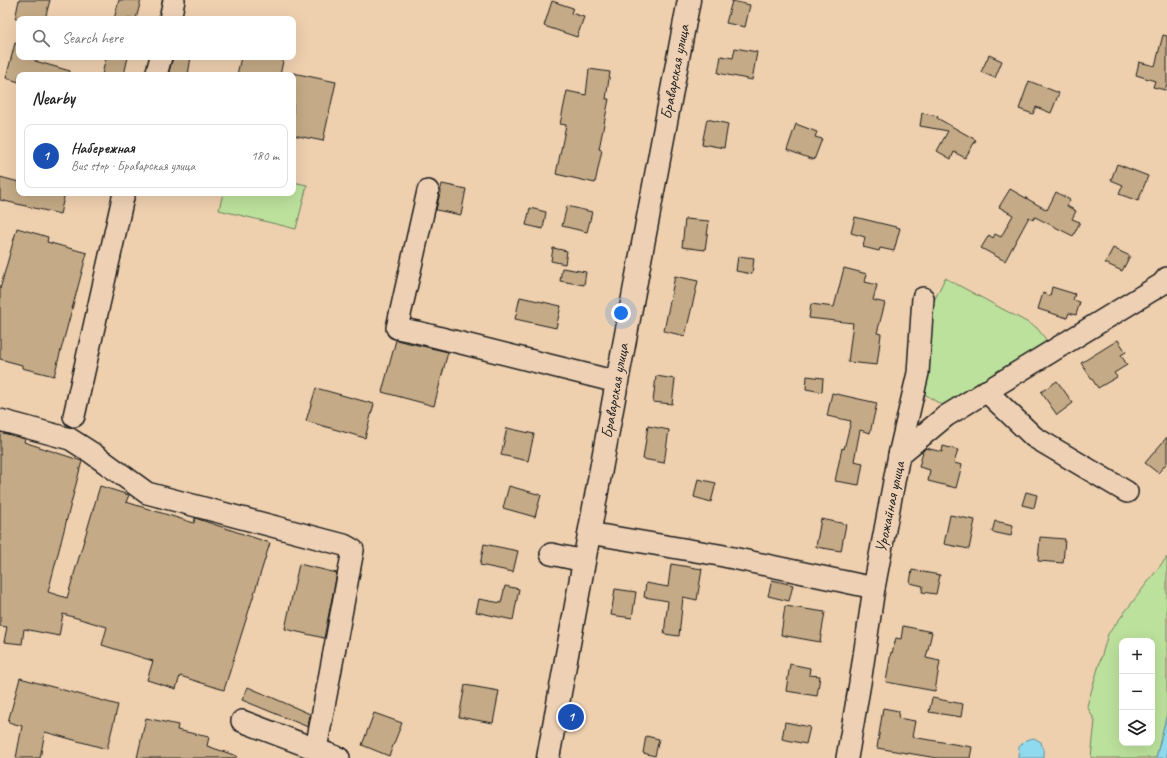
<!DOCTYPE html>
<meta charset="utf-8">
<style>
:root{--surface:#fff;--page:#f2f2f2;--text:#222;--muted:#767676;--line:#e0e0e0;--accent:#111827}
body{margin:0;font-family:Caveat,sans-serif;background:var(--page);color:var(--text)}
.controls{position:absolute;right:12px;bottom:12px;display:grid;overflow:hidden;border-radius:8px;box-shadow:0 4px 16px #0002}
.controls button{width:36px;height:36px;display:grid;place-items:center;padding:0;border:0;border-bottom:1px solid var(--line);background:var(--surface);color:var(--text);font:20px sans-serif}
.you{position:absolute;left:621px;top:313px;width:14px;height:14px;margin:-10px;border:3px solid #fff;border-radius:50%;background:#1a73e8;box-shadow:0 0 0 6px #1a73e833}
.badge{display:grid;place-items:center;width:26px;height:26px;border-radius:50%;background:var(--accent);color:#fff;font-size:13px;font-weight:700}
.pin{position:absolute;translate:-50% -50%;border:2px solid #fff;box-shadow:0 1px 4px #0006}
.list{margin:0;padding:0;list-style:none}
h2{display:flex;justify-content:space-between;align-items:center;height:52px;margin:0;padding:0 16px;font-size:17px}
h2 small{font-size:13px;font-weight:400;color:var(--muted)}
.list li{display:grid;grid-template-columns:26px 1fr auto;gap:12px;align-items:center;box-sizing:border-box;height:64px;margin:0 8px 8px;padding:0 8px;border:1px solid var(--line);border-radius:8px}
.list b{display:block;font-size:15px;white-space:nowrap}
.list p{margin:0;font-size:13px;white-space:nowrap;color:var(--muted)}
.list em{font-size:13px;font-style:normal;color:var(--muted)}
.icon{flex:none;width:22px;height:22px;fill:none;stroke:currentColor;stroke-width:2;stroke-linecap:round;stroke-linejoin:round}
.map{position:relative;flex:none;width:1167px;height:758px;overflow:hidden}
.search{position:absolute;background:var(--surface);box-shadow:0 4px 16px #0002;left:16px;top:16px;width:280px;height:44px;display:flex;align-items:center;gap:10px;box-sizing:border-box;padding:0 14px;border-radius:8px;color:var(--muted);font-size:15px}
.panel{position:absolute;background:var(--surface);box-shadow:0 4px 16px #0002;left:16px;top:72px;width:280px;height:124px;border-radius:8px}
.map>svg:first-child{display:block}
.green{fill:#bce19c;stroke:#6c7e5c;fill-rule:evenodd}
.water{fill:#90daf0;stroke:#628e9b}
.building{fill:#c4aa86;stroke:#1c1c1c}
.lines{fill:none;stroke-linecap:round;stroke-linejoin:round}
.minor-casing{stroke:#1c1c1c;stroke-width:24}
.major-casing{stroke:#1c1c1c;stroke-width:25}
.minor{stroke:#eed1b5;stroke-width:21}
.major{stroke:#eed1b5;stroke-width:22}
.labels{text-anchor:middle;dominant-baseline:central;stroke-width:3;stroke-linejoin:round;paint-order:stroke}
.street-label{font-size:16px;fill:#1c1c1c;stroke:#eed1b5}
</style>
<div class="map">
<svg width="1167" height="758" viewBox="0 0 1167 758">
<rect width="100%" height="100%" fill="#eed0af"/>
<filter id="ink" filterUnits="userSpaceOnUse"><feTurbulence type="fractalNoise" baseFrequency=".025" numOctaves="2"/><feDisplacementMap in="SourceGraphic" scale="8" xChannelSelector="R" yChannelSelector="G"/><feConvolveMatrix kernelMatrix="1 2 1 2 8 2 1 2 1" color-interpolation-filters="sRGB"/></filter>
<g filter="url(#ink)">
<g class="green">
<path d="M 293,182 L 307,185 L 296,229 L 219,210 L 223,193 L 293,193 Z"/>
<path d="M 945,278 L 1036,327 L 1048,342 L 948,409 L 923,393 L 932,305 Z"/>
<path d="M 1167,557 L 1167,714 L 1156,758 L 1091,758 L 1095,721 L 1087,706 L 1108,634 ZM 1122,641 L 1152,641 L 1152,743 L 1122,743 Z"/>
</g>
<g class="water">
<path d="M 1167,714 L 1167,758 L 1156,758 Z"/>
<path d="M 1034,738 L 1041,742 L 1044,753 L 1044,758 L 1018,758 L 1019,747 L 1026,740 Z"/>
</g>
<g class="building">
<path d="M 19,0 L 50,0 L 45,19 L 15,19 Z"/>
<path d="M 119,0 L 141,0 L 136,19 L 114,19 Z"/>
<path d="M 552,1 L 573,8 L 571,13 L 584,17 L 577,37 L 544,26 Z"/>
<path d="M 732,1 L 750,5 L 745,27 L 726,23 Z"/>
<path d="M 1163,35 L 1167,36 L 1167,84 L 1165,90 L 1153,87 L 1155,81 L 1136,75 L 1139,62 L 1155,66 Z"/>
<path d="M 15,43 L 19,44 L 19,57 L 36,57 L 35,61 L 70,71 L 70,75 L 19,75 L 19,82 L 6,78 Z"/>
<path d="M 735,48 L 757,52 L 752,80 L 718,73 L 721,56 L 733,58 Z"/>
<path d="M 989,55 L 1002,61 L 995,78 L 981,72 Z"/>
<path d="M 106,57 L 128,57 L 124,75 L 102,75 Z"/>
<path d="M 173,57 L 191,57 L 188,75 L 168,75 Z"/>
<path d="M 241,57 L 284,57 L 280,75 L 237,75 Z"/>
<path d="M 589,69 L 610,72 L 606,99 L 609,99 L 599,149 L 602,150 L 595,183 L 556,174 L 566,125 L 560,124 L 567,91 L 586,95 Z"/>
<path d="M 293,73 L 336,82 L 323,141 L 293,135 Z"/>
<path d="M 1029,81 L 1059,93 L 1051,113 L 1036,107 L 1033,114 L 1019,109 Z"/>
<path d="M 922,113 L 938,116 L 937,118 L 976,140 L 965,158 L 954,152 L 951,159 L 937,151 L 948,131 L 920,126 Z"/>
<path d="M 707,119 L 728,124 L 724,148 L 702,144 Z"/>
<path d="M 796,124 L 817,132 L 815,137 L 822,139 L 814,160 L 787,150 Z"/>
<path d="M 1117,164 L 1148,176 L 1138,201 L 1119,194 L 1123,185 L 1111,180 Z"/>
<path d="M 0,177 L 19,182 L 19,193 L 65,193 L 60,214 L 0,200 Z"/>
<path d="M 442,184 L 466,189 L 461,215 L 436,210 Z"/>
<path d="M 1010,189 L 1047,210 L 1056,192 L 1070,200 L 1067,206 L 1076,211 L 1072,219 L 1080,222 L 1073,236 L 1035,217 L 1033,220 L 1029,217 L 1005,261 L 981,248 L 989,235 L 993,238 L 995,234 L 1001,237 L 1013,215 L 999,207 Z"/>
<path d="M 567,206 L 592,212 L 587,232 L 562,226 Z"/>
<path d="M 530,208 L 546,212 L 543,229 L 526,225 Z"/>
<path d="M 855,217 L 900,228 L 894,251 L 880,248 L 879,251 L 863,247 L 865,237 L 851,233 Z"/>
<path d="M 685,219 L 709,221 L 705,250 L 682,247 Z"/>
<path d="M 17,228 L 48,237 L 47,242 L 87,253 L 54,376 L 22,368 L 22,365 L 0,359 L 0,289 Z"/>
<path d="M 553,248 L 567,251 L 565,264 L 551,261 Z"/>
<path d="M 1113,248 L 1130,256 L 1122,271 L 1105,263 Z"/>
<path d="M 738,256 L 754,258 L 752,274 L 736,271 Z"/>
<path d="M 562,268 L 586,272 L 584,285 L 560,281 Z"/>
<path d="M 844,268 L 867,274 L 865,282 L 877,285 L 873,300 L 885,303 L 877,333 L 881,334 L 877,365 L 848,362 L 853,323 L 809,318 L 811,304 L 834,307 Z"/>
<path d="M 675,276 L 698,281 L 685,336 L 664,331 Z"/>
<path d="M 1052,287 L 1075,294 L 1073,300 L 1080,302 L 1076,315 L 1069,313 L 1067,318 L 1038,309 L 1043,293 L 1050,296 Z"/>
<path d="M 520,297 L 561,306 L 556,328 L 515,319 Z"/>
<path d="M 396,340 L 448,352 L 434,406 L 382,392 Z"/>
<path d="M 1118,340 L 1126,352 L 1121,355 L 1127,365 L 1114,373 L 1117,377 L 1098,388 L 1081,363 Z"/>
<path d="M 656,376 L 675,379 L 672,404 L 653,402 Z"/>
<path d="M 807,376 L 823,378 L 822,392 L 806,389 Z"/>
<path d="M 1057,381 L 1073,403 L 1057,415 L 1041,392 Z"/>
<path d="M 316,388 L 374,404 L 365,438 L 306,421 Z"/>
<path d="M 832,393 L 877,403 L 870,433 L 860,430 L 854,461 L 863,463 L 859,485 L 835,481 L 842,448 L 844,449 L 851,421 L 827,416 Z"/>
<path d="M 648,426 L 669,430 L 664,463 L 643,459 Z"/>
<path d="M 507,428 L 534,434 L 528,461 L 501,455 Z"/>
<path d="M 0,432 L 25,439 L 24,442 L 82,461 L 48,592 L 67,598 L 100,486 L 129,495 L 126,502 L 194,523 L 195,518 L 270,543 L 224,690 L 180,676 L 176,689 L 147,680 L 153,661 L 102,645 L 107,627 L 63,614 L 59,636 L 24,629 L 22,644 L 4,642 L 7,627 L 0,626 Z"/>
<path d="M 1167,437 L 1167,463 L 1158,473 L 1145,463 Z"/>
<path d="M 943,446 L 958,450 L 954,463 L 962,465 L 956,488 L 928,481 L 930,470 L 919,467 L 923,451 L 926,448 L 942,452 Z"/>
<path d="M 698,479 L 716,483 L 711,502 L 694,497 Z"/>
<path d="M 509,486 L 541,495 L 535,517 L 503,508 Z"/>
<path d="M 1026,492 L 1037,495 L 1034,508 L 1022,505 Z"/>
<path d="M 950,515 L 975,520 L 969,549 L 944,544 Z"/>
<path d="M 821,519 L 846,524 L 841,551 L 816,547 Z"/>
<path d="M 995,521 L 1013,525 L 1011,536 L 992,532 Z"/>
<path d="M 1040,537 L 1065,539 L 1063,563 L 1038,561 Z"/>
<path d="M 484,544 L 518,551 L 513,572 L 480,565 Z"/>
<path d="M 299,564 L 337,573 L 324,638 L 285,629 Z"/>
<path d="M 671,564 L 702,569 L 697,600 L 683,597 L 679,636 L 664,634 L 668,601 L 644,597 L 646,583 L 668,587 Z"/>
<path d="M 912,570 L 940,575 L 936,594 L 922,592 L 923,586 L 910,583 Z"/>
<path d="M 772,580 L 793,585 L 789,601 L 768,596 Z"/>
<path d="M 505,586 L 519,589 L 513,620 L 476,612 L 479,599 L 501,603 Z"/>
<path d="M 615,589 L 636,592 L 632,618 L 611,615 Z"/>
<path d="M 785,606 L 825,612 L 820,642 L 781,635 Z"/>
<path d="M 903,626 L 932,632 L 926,658 L 940,661 L 935,691 L 886,682 L 891,652 L 892,653 L 896,638 L 901,639 Z"/>
<path d="M 790,664 L 810,668 L 809,675 L 820,676 L 817,696 L 786,691 Z"/>
<path d="M 20,678 L 118,705 L 107,749 L 45,732 L 40,758 L 16,758 L 22,726 L 8,722 Z"/>
<path d="M 465,685 L 499,691 L 493,723 L 459,717 Z"/>
<path d="M 248,687 L 310,714 L 308,727 L 242,700 Z"/>
<path d="M 932,698 L 963,704 L 961,717 L 929,712 Z"/>
<path d="M 883,708 L 899,711 L 898,718 L 915,721 L 912,737 L 972,747 L 970,758 L 937,758 L 877,748 Z"/>
<path d="M 374,713 L 402,723 L 389,756 L 362,745 Z"/>
<path d="M 146,718 L 178,725 L 177,730 L 209,737 L 207,746 L 237,756 L 236,758 L 137,758 Z"/>
<path d="M 785,722 L 810,727 L 806,744 L 782,739 Z"/>
<path d="M 646,736 L 659,739 L 655,756 L 643,753 Z"/>
</g>
<g class="lines">
<g class="minor-casing">
<g id="minor">
<path d="M 170,19 L 174,0"/>
<path d="M 156,75 L 161,57"/>
<path d="M 428,191 L 397,328 L 417,332 L 617,382"/>
<path d="M 986,391 L 1034,437 L 1127,492"/>
<path d="M 74,416 L 124,193"/>
<path d="M 0,420 L 70,439 L 92,453 L 147,493 L 344,545 L 353,550 L 316,749"/>
<path d="M 899,455 L 946,416 L 1162,284 L 1167,278"/>
<path d="M 589,533 L 719,555 L 874,588"/>
<path d="M 551,554 L 584,561"/>
<path d="M 242,721 L 339,758"/>
<path d="M 847,758 L 860,683 L 874,588 L 899,455 L 918,373 L 923,298"/>
</g>
</g>
<g class="major-casing">
<path id="major" d="M 548,758 L 617,382 L 689,0"/>
</g>
<use href="#minor" class="minor"/>
<use href="#major" class="major"/>
</g>
</g>
<g class="labels">
<g class="street-label">
<text transform="translate(675 72) rotate(-79)">Браварская улица</text>
<text transform="translate(615 391) rotate(-80)">Браварская улица</text>
<text transform="translate(890 507) rotate(-78)">Урожайная улица</text>
</g>
</g>
</svg>
<div class="controls">
<button>+</button>
<button>−</button>
<button><svg class="icon" aria-label="layers" viewBox="0 0 24 24"><path d="M12 4l9 5-9 5-9-5zM3 14l9 5 9-5"/></svg></button>
</div>
<div class="you"></div>
<div class="pin badge" style="left:571px;top:717px;background:#1a4fb4">1</div>
<div class="search"><svg class="icon" aria-label="search" viewBox="0 0 24 24"><circle cx="10" cy="10" r="6"/><path d="M15 15l6 6"/></svg>Search here</div>
<section class="panel">
<h2>Nearby<small></small></h2>
<ul class="list">
<li><span class="badge" style="background:#1a4fb4">1</span><div><b>Набережная</b><p>Bus stop · Браварская улица</p></div><em>180 m</em></li>
</ul>
</section>
</div>
